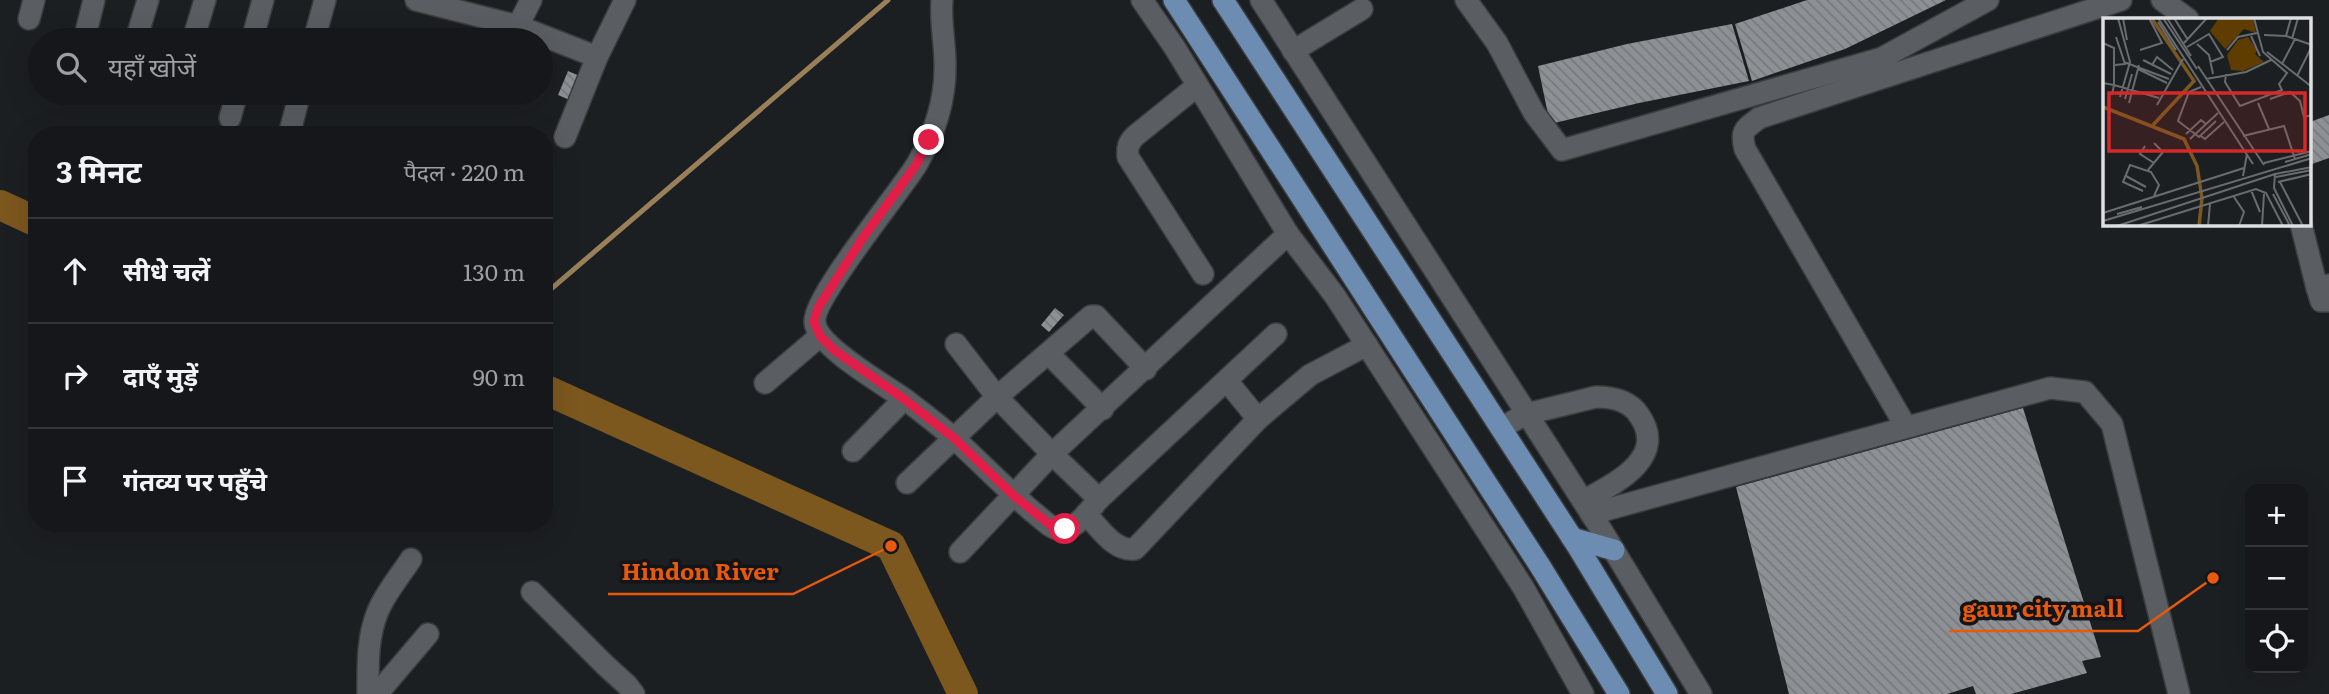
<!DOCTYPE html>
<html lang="hi">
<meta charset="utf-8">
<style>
:root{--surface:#15171a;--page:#222427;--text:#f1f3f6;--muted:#9d9fa2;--line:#343639}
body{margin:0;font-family:Literata,"Noto Sans Devanagari",serif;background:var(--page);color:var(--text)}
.controls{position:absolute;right:21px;bottom:21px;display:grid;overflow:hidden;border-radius:14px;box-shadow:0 7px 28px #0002}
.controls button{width:63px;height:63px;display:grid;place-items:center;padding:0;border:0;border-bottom:2px solid var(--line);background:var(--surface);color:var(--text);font:35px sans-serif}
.stop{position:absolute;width:21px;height:21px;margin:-16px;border:5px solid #e11d48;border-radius:50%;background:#fff}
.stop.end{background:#e11d48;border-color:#fff;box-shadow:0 2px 7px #0008}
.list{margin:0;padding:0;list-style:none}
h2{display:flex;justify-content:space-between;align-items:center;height:91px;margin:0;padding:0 28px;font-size:30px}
h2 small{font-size:23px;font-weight:400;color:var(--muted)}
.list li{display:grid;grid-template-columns:46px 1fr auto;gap:21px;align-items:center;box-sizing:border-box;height:105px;padding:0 28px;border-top:2px solid var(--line)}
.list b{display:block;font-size:26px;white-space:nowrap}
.list em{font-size:23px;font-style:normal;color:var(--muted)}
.icon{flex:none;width:38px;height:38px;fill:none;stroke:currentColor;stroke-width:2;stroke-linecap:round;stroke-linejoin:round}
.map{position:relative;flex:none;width:2329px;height:694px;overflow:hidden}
.search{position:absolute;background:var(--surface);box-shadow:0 7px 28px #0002;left:28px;top:28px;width:525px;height:77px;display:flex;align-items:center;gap:18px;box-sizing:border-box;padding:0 24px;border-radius:38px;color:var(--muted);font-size:26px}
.panel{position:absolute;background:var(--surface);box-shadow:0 7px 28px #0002;left:28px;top:126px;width:525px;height:406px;border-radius:28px}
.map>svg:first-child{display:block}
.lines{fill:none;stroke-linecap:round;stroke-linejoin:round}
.stream{stroke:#998059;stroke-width:5}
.river{stroke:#7c571e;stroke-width:30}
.building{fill:url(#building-back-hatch)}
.minor-casing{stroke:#3a3c3f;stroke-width:24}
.major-casing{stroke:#3a3c3f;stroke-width:24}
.minor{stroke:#5a5e62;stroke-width:21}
.major{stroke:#6d8cb1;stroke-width:21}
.route{stroke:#e11d48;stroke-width:9}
.inset-river{fill:none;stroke:#7c571e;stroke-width:3.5}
.inset-road{fill:none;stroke:#696c6f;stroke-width:2}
.view{fill:#d62828;fill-opacity:0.15;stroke:#d62828;stroke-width:3.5}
.inset-edge{fill:none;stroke:#dddfe2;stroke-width:3.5}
.leader{fill:none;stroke:#e8590c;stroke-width:2.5}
.callout-dot{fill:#e8590c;stroke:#131519;stroke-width:2.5}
.callout-label{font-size:23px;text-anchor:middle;font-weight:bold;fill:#e8590c;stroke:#131519;stroke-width:7;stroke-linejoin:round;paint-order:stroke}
</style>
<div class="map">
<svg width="2329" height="694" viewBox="0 0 2329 694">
<defs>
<pattern id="building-back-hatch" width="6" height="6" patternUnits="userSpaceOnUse" patternTransform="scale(1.75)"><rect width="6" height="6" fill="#8d9195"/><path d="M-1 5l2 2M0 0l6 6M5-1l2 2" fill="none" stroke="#767a7d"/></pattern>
</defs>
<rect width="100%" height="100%" fill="#1c1f22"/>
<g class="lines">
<path class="stream" d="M 544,295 L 888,0"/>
<g class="river">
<path d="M 0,205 L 37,222"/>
<path d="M 544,389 L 891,546 L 963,694"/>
</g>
</g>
<g class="building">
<path d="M 1807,0 L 1946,0 L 1845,49 L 1752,81 L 1735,24 Z"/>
<path d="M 1732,24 L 1749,81 L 1639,103 L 1550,124 L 1538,66 L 1627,44 Z"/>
<path d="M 568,71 L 582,77 L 572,101 L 558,95 Z"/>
<path d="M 2329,115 L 2329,158 L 2312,164 L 2310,158 L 2310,122 Z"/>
<path d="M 1055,308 L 1064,315 L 1049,332 L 1041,325 Z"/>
<path d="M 2023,408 L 2101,657 L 2082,661 L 2087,673 L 2011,694 L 1976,694 L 1973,686 L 1947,694 L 1789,694 L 1736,487 Z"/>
</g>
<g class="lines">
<g class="minor-casing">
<g id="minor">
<path d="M 416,0 L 518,26 L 597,57"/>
<path d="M 942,0 C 940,21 945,42 945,63 C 946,99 935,133 917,164 C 901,191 811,299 815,323 C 818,347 885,385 906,400 C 923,413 940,426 956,440 C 982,464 1006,489 1033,512 C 1039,516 1047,525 1054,528 C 1073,536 1089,510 1099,499 L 1276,334"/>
<path d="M 1142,0 L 1175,48 L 1288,234 L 1335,296 L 1523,587 L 1583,694"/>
<path d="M 1261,0 L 1599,526 L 1701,694"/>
<path d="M 1466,0 L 1497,43 L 1534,113 L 1562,150 L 1882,58 L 1988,0"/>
<path d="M 2162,0 L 2188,19"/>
<path d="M 29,19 L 34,0"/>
<path d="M 518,26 L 531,0"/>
<path d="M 84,40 L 94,0"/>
<path d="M 136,40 L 148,0"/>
<path d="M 193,40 L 205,0"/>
<path d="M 252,40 L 263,0"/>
<path d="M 314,40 L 325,0"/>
<path d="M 1293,51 L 1362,9"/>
<path d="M 1197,86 L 1135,136 C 1128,143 1127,148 1128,157 L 1203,274"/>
<path d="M 230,118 L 237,93"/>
<path d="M 289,135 L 300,93"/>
<path d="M 565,137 L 597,57 L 625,0"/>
<path d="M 2301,224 L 2317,288 L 2329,285"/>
<path d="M 2317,288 L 2321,301 L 2329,301"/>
<path d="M 956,344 L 997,397 L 1052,454 L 1099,499"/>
<path d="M 1049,354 L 1103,409"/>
<path d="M 1227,381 L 1258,419"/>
<path d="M 765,383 L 820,336"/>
<path d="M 1906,427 L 1745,149 C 1740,130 1745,129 1759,118 L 2121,0"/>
<path d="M 1501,428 L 1526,414 L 1596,397 C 1612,397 1630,401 1639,415 C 1669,458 1614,484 1583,501"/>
<path d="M 853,451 L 904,399"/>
<path d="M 907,483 L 997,397 L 1091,316 L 1096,316 L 1146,369"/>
<path d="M 1086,514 C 1099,527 1114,552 1135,549 L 1258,419 L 1310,375 L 1367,345"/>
<path d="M 1591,514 L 2050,388 L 2085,392 L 2112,424 L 2179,694"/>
<path d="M 960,552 L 1052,454 L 1288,234"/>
<path d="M 532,592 L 605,665 L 627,685 L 634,694"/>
<path d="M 368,694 C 368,666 367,637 378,611 C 386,592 400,576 411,559"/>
<path d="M 377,694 L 428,634"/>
</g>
</g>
<g class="major-casing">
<g id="major">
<path d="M 1174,0 L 1540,566 L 1619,694"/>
<path d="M 1223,0 L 1578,547 L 1667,694"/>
<path d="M 1572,538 L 1614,550"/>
</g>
</g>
<use href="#minor" class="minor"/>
<use href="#major" class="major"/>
</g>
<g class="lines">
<path class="route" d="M 929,140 L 916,165 L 862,239 L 818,308 L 814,322 L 820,336 L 834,350 L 904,399 L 954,438 L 1013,495 L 1054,528 L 1065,529"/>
</g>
<g transform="translate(2103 18)">
<rect width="208" height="208" fill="#1c1f22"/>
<path d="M 116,0 L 150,0 L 153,15 L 141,11 L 122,31 L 107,13 ZM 145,19 L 154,32 L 152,36 L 161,44 L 140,53 L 128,52 L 124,37 L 135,22 Z" fill="#5f3c00"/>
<path class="inset-river" d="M 49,1 L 91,63 L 50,107M 0,89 L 81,121 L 94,148 L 99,180 L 96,208"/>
<path class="inset-road" d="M 15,0 L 27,44 L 17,79M 20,0 L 24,22M 55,0 L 150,146M 60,0 L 94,51M 64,0 L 88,38M 71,0 L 85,22M 188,0 L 183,18 L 209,27M 55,4 L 73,32M 161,17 L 183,18M 148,18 L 157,38M 189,21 L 195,0M 0,25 L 11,30 L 11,67 L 56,80M 81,25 L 104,0M 94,26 L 106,37 L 110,56M 84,29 L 106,16 L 120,39 L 107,44M 37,32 L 59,25 L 46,0M 124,32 L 135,19 L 154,15M 164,34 L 209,69M 40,42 L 68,56M 21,44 L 66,61M 179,46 L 192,21M 12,47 L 22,46 L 13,19M 49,47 L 54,39 L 70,52M 95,48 L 161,147M 35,51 L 64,65M 123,56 L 122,64 L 137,88 L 179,72 L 176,66 L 184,55 L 160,34 L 151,0M 194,58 L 209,28M 103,61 L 143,54 L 168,42M 0,65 L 11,67 L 9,77M 98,69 L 86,74 L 75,103 L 96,119 L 113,103M 22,81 L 29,56M 167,81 L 187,74 L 197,83 L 201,99 L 209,97M 26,85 L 36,47M 155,85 L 166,111M 54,87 L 80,41M 83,116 L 98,102 L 103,106M 98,118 L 102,121 L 121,104M 140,118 L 181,108 L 192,141M 87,121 L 115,95M 42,128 L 37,136 L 51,145M 182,144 L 209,136M 161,145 L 209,133M 45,152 L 60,134 L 51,125M 172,156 L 171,170 L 190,208M 23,158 L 43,169M 140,158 L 144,136M 173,159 L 209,152M 175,164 L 209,156M 177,164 L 200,208M 148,172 L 157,194M 40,173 L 20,164 L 27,147 L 48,154 L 56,167 L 51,178M 170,176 L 187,208M 131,179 L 141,194 L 136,208M 0,195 L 141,150M 14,196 L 39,189M 0,203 L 209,140M 14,208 L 172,156 L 209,149M 34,208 L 153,171 L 163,175 L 180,208M 105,208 L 107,186M 159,208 L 161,176"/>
<path class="view" d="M 6,75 L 202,75 L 202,133 L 6,133 Z"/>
<rect width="208" height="208" class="inset-edge"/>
</g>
<path class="leader" d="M891 546L793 594H608M2213 578L2138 631H1949"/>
<g class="callout-dot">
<circle cx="891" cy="546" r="7"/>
<circle cx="2213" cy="578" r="7"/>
</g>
<g class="callout-label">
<text x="700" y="580">Hindon River</text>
<text x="2043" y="617">gaur city mall</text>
</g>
</svg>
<div class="controls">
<button>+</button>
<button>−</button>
<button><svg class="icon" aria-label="locate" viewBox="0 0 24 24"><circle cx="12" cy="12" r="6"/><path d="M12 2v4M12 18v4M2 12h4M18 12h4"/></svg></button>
</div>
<div class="stop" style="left:1065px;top:529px"></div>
<div class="stop end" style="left:929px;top:140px"></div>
<div class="search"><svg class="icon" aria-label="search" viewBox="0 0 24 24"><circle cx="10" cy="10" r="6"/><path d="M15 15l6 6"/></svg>यहाँ खोजें</div>
<section class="panel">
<h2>3 मिनट<small>पैदल · 220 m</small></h2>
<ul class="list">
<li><svg class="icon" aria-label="ahead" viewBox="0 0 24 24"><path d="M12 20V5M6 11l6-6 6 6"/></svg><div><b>सीधे चलें</b></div><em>130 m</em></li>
<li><svg class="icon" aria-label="right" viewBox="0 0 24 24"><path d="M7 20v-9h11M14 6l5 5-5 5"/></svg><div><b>दाएँ मुड़ें</b></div><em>90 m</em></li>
<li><svg class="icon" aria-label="arrive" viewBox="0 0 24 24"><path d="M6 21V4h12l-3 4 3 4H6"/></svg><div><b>गंतव्य पर पहुँचे</b></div></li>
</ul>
</section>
</div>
